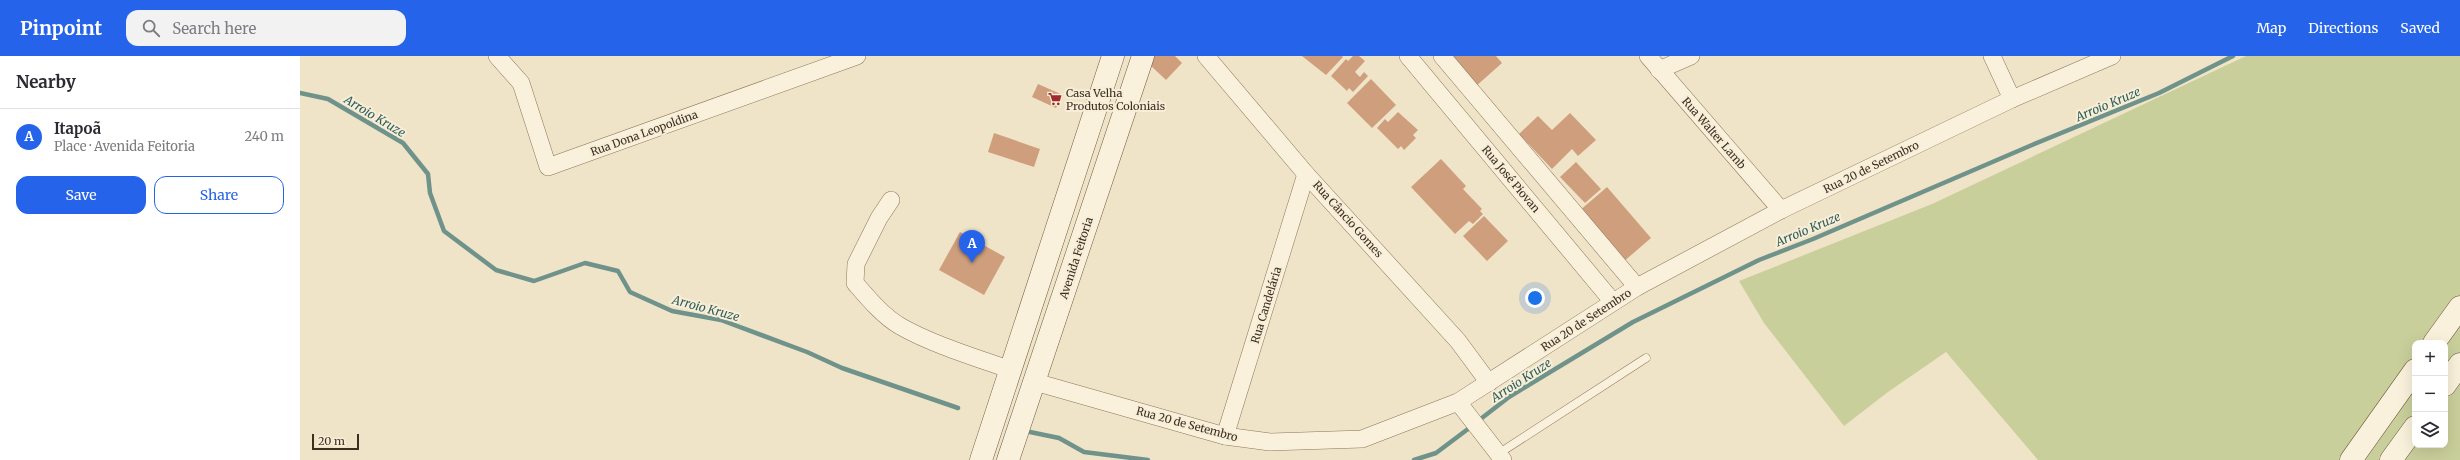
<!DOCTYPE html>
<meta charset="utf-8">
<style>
:root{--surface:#fff;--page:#f2f2f3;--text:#2b2b33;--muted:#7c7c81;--line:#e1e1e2;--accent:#2563eb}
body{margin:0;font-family:Merriweather,serif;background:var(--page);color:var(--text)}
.controls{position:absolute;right:12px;bottom:12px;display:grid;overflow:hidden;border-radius:8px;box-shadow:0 4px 16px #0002}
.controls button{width:36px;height:36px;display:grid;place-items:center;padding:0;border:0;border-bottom:1px solid var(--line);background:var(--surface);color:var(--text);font:20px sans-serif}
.scale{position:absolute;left:12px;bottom:10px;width:47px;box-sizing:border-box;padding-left:4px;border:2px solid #3d2e20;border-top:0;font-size:11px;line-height:14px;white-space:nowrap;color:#3d2e20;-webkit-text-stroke:3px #f7eed8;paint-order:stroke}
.you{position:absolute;left:1235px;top:242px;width:14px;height:14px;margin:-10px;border:3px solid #fff;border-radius:50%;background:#1a73e8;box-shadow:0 0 0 6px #1a73e833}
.badge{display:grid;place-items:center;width:26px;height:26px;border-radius:50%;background:var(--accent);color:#fff;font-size:13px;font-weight:700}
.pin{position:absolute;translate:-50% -33px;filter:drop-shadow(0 1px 2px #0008)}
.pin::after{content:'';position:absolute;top:21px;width:14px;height:12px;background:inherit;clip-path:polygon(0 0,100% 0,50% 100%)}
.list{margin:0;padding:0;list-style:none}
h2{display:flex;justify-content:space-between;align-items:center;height:52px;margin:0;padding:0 16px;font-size:17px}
h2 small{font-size:13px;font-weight:400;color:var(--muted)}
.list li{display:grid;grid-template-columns:26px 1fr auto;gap:12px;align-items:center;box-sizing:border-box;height:56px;padding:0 16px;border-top:1px solid var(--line)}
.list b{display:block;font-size:15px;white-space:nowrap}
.list p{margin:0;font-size:13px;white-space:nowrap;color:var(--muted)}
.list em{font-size:13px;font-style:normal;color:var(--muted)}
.actions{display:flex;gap:8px;padding:12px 16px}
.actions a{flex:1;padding:9px 0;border:1px solid var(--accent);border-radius:12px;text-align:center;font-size:14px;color:var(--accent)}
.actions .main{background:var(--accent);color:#fff}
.icon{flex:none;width:22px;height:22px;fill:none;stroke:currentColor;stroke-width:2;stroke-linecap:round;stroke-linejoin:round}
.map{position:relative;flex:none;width:2160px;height:404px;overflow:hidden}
header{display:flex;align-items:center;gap:24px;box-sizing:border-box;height:56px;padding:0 20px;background:var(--accent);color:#fff}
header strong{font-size:19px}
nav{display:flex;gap:22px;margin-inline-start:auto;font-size:14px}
.search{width:280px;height:36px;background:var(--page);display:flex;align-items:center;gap:10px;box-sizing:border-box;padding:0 14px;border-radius:12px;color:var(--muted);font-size:15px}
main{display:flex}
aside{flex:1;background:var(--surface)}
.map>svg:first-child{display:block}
.green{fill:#c9cf9b;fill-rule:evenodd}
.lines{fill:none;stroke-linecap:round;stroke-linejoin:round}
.stream{stroke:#6f938a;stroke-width:4.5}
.building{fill:#cf9f7d}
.service-casing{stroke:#8d765c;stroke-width:9}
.minor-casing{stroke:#8d765c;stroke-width:18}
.secondary-casing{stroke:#6f573f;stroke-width:23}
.service{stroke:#faf1dc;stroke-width:8}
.minor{stroke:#faf1dc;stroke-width:17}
.secondary{stroke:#faf1dc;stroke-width:22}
.labels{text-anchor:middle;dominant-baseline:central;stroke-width:4;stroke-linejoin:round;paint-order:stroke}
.poi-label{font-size:11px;fill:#3d2e20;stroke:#f7eed8;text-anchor:start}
.street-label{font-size:11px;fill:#3d2e20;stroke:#f7eed8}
.water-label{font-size:12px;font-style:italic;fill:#2f5d5a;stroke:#f7eed8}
</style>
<header>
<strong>Pinpoint</strong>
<div class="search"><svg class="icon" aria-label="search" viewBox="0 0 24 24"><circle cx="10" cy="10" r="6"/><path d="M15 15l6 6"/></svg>Search here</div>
<nav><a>Map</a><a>Directions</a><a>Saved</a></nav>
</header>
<main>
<aside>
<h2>Nearby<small></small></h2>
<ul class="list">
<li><span class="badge">A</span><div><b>Itapoã</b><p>Place · Avenida Feitoria</p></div><em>240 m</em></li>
</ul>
<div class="actions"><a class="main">Save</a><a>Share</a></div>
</aside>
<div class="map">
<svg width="2160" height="404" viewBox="0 0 2160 404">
<rect width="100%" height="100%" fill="#f0e4c8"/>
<path class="green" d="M 1946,0 L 2160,0 L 2160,404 L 1738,404 L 1646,296 L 1588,336 L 1544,370 L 1464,267 L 1439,225 L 1632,148 ZM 2115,287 L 2145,287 L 2145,389 L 2115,389 Z"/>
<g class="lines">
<g class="stream">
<path d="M 0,37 L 28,43 L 103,87 L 128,118 L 130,137 L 144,175 L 196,214 L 234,225 L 285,207 L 318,215 L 330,236 L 372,255 L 421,264 L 507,296 L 542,312 L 658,352"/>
<path d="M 1178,365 L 1209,341 L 1333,266 L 1459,204 L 1513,183 L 1732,89 L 1859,37 L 1933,0"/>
<path d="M 730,376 L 759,382 L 784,396 L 848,404"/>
<path d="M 1114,404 L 1136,397 L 1172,370"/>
</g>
</g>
<g class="building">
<path d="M 851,0 L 875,0 L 882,7 L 866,24 L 849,8 Z"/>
<path d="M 1002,0 L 1042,0 L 1043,1 L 1026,19 Z"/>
<path d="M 1053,0 L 1059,0 L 1065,5 L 1055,16 L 1060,21 L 1064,16 L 1068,20 L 1053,36 L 1049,32 L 1047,35 L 1031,20 L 1046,3 L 1048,5 Z"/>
<path d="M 1154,0 L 1196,0 L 1202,7 L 1175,31 L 1150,3 Z"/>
<path d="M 1071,23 L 1096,49 L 1072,72 L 1047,47 Z"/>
<path d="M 738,28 L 763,39 L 756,52 L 732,41 Z"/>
<path d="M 1098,56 L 1118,74 L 1113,79 L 1116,82 L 1104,94 L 1101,90 L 1098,93 L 1077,72 L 1085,63 L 1088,66 Z"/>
<path d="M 1270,57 L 1296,84 L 1278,100 L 1272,93 L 1252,113 L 1219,78 L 1238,60 L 1252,74 Z"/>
<path d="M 694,77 L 740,93 L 734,111 L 688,96 Z"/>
<path d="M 1141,103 L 1166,130 L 1163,133 L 1182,153 L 1180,155 L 1183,158 L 1173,168 L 1169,165 L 1155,178 L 1111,131 Z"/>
<path d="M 1276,106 L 1301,133 L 1285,147 L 1260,121 Z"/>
<path d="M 1307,131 L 1351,182 L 1322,207 L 1278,156 Z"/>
<path d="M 1184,160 L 1208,185 L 1187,205 L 1163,180 Z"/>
<path d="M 660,176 L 705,201 L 684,239 L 639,214 Z"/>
</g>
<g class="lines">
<g class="service-casing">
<path id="service" d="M 1198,398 L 1346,302"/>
</g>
<g class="minor-casing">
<g id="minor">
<path d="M 197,0 L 221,27 L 248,111 L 557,0"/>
<path d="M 906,0 L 1006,118 L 1158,285 L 1189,327"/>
<path d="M 1108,0 L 1313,246"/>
<path d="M 1142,0 L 1337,231"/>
<path d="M 1348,0 L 1481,154"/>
<path d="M 1692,0 L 1712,43"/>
<path d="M 1359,14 L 1391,0"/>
<path d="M 591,144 L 579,162 L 556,208 L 555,227 C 568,242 583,260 600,270 C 631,288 677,302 711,314"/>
<path d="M 735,326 L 925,380 L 970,386 L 1062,383 L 1158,346 L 1337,231 L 1481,154 L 1712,43 L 1812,0"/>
<path d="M 1158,346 L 1203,404"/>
<path d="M 925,380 L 1006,118"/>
</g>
</g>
<g class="secondary-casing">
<g id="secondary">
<path d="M 2134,287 L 2160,251"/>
<path d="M 2145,329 L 2160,308"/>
<path d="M 681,404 L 813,0"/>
<path d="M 708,404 L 843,0"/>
<path d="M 2051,404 L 2115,314"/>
<path d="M 2091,404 L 2115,371"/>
</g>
</g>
<use href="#service" class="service"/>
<use href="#minor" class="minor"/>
<use href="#secondary" class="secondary"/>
</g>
<defs>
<g id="supermarket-bare" transform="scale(1.08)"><path d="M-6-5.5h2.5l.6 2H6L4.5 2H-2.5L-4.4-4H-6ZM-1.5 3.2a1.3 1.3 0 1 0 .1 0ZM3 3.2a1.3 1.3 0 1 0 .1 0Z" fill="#9e2a2b" stroke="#f7eed8" stroke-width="2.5" paint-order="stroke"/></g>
</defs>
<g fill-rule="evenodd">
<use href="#supermarket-bare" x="755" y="43"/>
</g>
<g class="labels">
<g class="poi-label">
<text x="766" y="37">Casa Velha<tspan x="766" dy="13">Produtos Coloniais</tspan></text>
</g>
<g class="street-label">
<text transform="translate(344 77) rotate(-20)">Rua Dona Leopoldina</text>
<text transform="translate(1414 77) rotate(49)">Rua Walter Lamb</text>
<text transform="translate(1571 111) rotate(-26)">Rua 20 de Setembro</text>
<text transform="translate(1211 123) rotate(50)">Rua José Piovan</text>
<text transform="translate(1048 163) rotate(48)">Rua Câncio Gomes</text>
<text transform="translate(776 202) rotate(-72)">Avenida Feitoria</text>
<text transform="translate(966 249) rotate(-73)">Rua Candelária</text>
<text transform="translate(1286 264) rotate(-33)">Rua 20 de Setembro</text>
<text transform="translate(887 368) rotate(15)">Rua 20 de Setembro</text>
</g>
<g class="water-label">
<text transform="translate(1808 48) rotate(-23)">Arroio Kruze</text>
<text transform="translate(75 60) rotate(31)">Arroio Kruze</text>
<text transform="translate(1508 173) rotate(-23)">Arroio Kruze</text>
<text transform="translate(406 252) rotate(15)">Arroio Kruze</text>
<text transform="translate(1221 324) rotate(-33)">Arroio Kruze</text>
</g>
</g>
</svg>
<div class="controls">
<button>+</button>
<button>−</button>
<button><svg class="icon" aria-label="layers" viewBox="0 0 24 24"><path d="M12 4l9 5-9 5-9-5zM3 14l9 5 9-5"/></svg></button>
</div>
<div class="scale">20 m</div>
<div class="you"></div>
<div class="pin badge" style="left:672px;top:207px">A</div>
</div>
</main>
